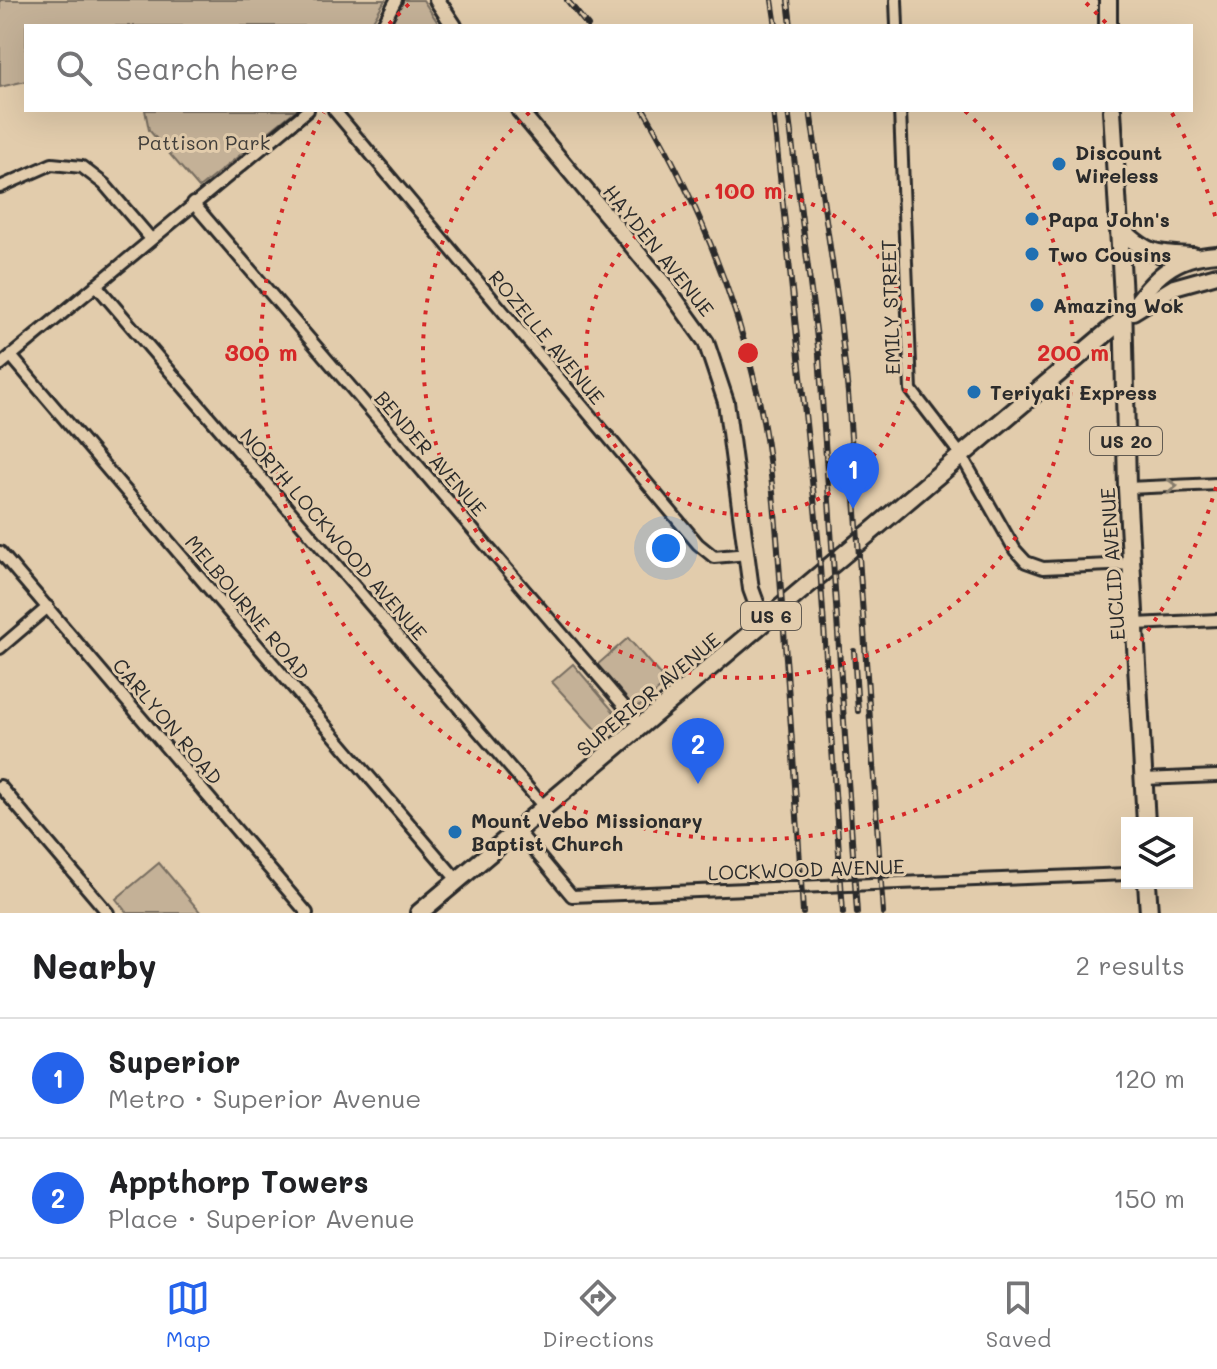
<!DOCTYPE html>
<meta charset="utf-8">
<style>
:root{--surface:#fff;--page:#f2f2f2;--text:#202124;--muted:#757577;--line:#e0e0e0;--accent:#2563eb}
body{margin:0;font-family:Mali,sans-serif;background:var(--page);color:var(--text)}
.controls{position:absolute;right:24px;bottom:24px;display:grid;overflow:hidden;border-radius:0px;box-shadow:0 8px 32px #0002}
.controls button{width:72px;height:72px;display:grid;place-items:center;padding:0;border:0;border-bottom:2px solid var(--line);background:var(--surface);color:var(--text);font:40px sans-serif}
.you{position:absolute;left:666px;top:548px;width:28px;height:28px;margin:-20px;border:6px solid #fff;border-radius:50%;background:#1a73e8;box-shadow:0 0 0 12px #1a73e833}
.badge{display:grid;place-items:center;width:52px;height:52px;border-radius:50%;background:var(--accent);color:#fff;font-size:26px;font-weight:700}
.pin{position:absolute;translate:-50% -66px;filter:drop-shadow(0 2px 4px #0008)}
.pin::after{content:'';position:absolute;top:42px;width:28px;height:24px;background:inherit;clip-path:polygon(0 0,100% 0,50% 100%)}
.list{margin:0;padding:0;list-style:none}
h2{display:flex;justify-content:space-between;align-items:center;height:104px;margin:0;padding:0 32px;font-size:34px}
h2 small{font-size:26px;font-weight:400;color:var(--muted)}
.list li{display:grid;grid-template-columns:52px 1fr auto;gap:24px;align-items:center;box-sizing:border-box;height:120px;padding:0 32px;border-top:2px solid var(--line)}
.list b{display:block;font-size:30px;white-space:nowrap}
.list p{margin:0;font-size:26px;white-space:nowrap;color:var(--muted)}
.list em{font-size:26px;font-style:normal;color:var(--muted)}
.icon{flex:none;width:44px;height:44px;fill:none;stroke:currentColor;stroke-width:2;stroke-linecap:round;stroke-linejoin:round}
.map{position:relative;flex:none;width:1217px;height:913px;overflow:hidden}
.search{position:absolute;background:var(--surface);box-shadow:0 8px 32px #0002;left:24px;right:24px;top:24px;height:88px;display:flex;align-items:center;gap:20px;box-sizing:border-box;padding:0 28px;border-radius:0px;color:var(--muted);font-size:30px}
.sheet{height:344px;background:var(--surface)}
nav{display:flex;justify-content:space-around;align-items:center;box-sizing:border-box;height:112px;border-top:2px solid var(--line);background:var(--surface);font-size:22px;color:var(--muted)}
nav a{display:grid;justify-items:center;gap:4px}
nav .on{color:var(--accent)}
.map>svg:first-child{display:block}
.green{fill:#c4b197;stroke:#786e61;stroke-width:2}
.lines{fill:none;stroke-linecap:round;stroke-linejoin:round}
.minor-casing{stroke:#2b2b2b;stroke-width:16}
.tertiary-casing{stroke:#2b2b2b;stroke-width:20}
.secondary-casing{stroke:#2b2b2b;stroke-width:20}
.primary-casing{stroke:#2b2b2b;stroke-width:22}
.minor{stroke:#e2ccac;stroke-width:10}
.tertiary{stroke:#e2ccac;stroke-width:14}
.secondary{stroke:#e2ccac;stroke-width:14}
.primary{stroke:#e2ccac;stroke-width:16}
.rail-casing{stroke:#2b2b2b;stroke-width:6}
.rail{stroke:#e2ccac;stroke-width:3;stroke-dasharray:9;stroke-linecap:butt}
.oneway{stroke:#867c6c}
.ring{fill:none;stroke:#d62828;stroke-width:4;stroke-dasharray:4 8}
.poi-dot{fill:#1f6fb2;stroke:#e2ccac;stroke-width:3}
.labels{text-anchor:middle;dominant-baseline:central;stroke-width:6;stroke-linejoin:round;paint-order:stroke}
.shield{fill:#e2ccac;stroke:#625b52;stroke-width:2}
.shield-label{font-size:18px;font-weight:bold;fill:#2b2b2b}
.park-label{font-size:20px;fill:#423f3b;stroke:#e2ccac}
.poi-label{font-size:20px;font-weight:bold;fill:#2b2b2b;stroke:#e2ccac;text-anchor:start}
.street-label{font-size:20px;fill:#2b2b2b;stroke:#e2ccac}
.centre{fill:#d62828;stroke:#e2ccac;stroke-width:4}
.ring-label{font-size:24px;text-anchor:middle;font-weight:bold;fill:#d62828;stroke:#e2ccac;stroke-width:6;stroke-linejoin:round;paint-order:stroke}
</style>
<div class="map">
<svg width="1217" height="913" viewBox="0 0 1217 913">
<rect width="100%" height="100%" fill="#e2ccac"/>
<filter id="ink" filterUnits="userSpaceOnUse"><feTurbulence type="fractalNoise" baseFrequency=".0125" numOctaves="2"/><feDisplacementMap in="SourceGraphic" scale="16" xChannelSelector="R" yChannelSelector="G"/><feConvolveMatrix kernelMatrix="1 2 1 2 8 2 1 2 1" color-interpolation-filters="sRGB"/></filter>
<g filter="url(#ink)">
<g class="green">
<path d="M 0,0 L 385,0 L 370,26 L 26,26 L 26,81 L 0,87 Z"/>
<path d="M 403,0 L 423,0 L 440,26 L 390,26 Z"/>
<path d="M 145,110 L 296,110 L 199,188 L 149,130 Z"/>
<path d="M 628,638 L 667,683 L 640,706 L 632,706 L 597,665 Z"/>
<path d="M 573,664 L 620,719 L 620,723 L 603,738 L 552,682 Z"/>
<path d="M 159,863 L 201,913 L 127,913 L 116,899 Z"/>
</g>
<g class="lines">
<g class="minor-casing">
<g id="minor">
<path d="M 896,0 L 897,26"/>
<path d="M 382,26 L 396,0"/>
<path d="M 334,110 L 698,544 L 714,557 L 748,554"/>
<path d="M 900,110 L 911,390 L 961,455 L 1015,550 L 1026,562 L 1043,568 L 1132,564"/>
<path d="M 0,187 L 52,164 L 82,167 L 104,184 L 151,239"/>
<path d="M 193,203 L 641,726"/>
<path d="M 96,285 L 545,808"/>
<path d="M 11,356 L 458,881"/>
<path d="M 0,365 L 308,110"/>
<path d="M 1127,488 L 1217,484"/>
<path d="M 0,552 L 307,913"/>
<path d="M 1136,624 L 1217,620"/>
<path d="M 0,648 L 48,607"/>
<path d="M 1144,779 L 1217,776"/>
<path d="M 0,786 L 108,913"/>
<path d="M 518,831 L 572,896 L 1127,874"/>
</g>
</g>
<g class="tertiary-casing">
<g id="tertiary">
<path d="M 437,0 L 454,26"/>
<path d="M 519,110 L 668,289 L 706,342 L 726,402 L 751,589 L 763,622"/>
</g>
</g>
<g class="secondary-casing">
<g id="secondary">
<path d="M 1133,312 L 1174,287 L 1217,275"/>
<path d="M 1123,319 C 1152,282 1167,257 1217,254"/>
</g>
</g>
<g class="primary-casing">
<g id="primary">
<path d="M 1108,0 L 1108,26"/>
<path d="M 1112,110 L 1123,297 L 1127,488 L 1146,823"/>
<path d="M 1119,227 C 1147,255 1154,254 1193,256"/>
<path d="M 1147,883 L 1149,913"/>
<path d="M 419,913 L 1123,319"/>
</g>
</g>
<use href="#minor" class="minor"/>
<use href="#tertiary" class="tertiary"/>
<use href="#secondary" class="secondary"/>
<use href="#primary" class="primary"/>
<g class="rail-casing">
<g id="rail">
<path d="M 567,0 L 588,26"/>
<path d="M 772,0 L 776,26"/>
<path d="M 788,0 L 791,26"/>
<path d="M 644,110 C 697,200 735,294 758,395 C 773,465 777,535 782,605 C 790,708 797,810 803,913"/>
<path d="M 773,110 L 818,537 L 843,913"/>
<path d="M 788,110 L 819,354 L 857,913"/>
<path d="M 810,110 L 839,309 L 848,393 L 883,913"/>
<path d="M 854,651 L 858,711"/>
</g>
</g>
<use href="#rail" class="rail"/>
</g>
<defs><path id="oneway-chevron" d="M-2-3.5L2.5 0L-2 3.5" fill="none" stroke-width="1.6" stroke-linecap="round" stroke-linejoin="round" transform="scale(2)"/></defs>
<use class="oneway" href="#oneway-chevron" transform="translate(1172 486) rotate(-2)"/>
</g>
<g class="ring">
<circle cx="748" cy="353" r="162"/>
<path d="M965 111A325 325 0 1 1 531 111"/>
<path d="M1216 487A487 487 0 1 1 324 113M389 24A487 487 0 0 1 410 3M1086 3A487 487 0 0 1 1107 24M1172 113A487 487 0 0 1 1216 219"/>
</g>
<g class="poi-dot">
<circle cx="1059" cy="164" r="8"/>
<circle cx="1032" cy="219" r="8"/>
<circle cx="1032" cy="254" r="8"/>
<circle cx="1037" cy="305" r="8"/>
<circle cx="974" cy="392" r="8"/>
<circle cx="455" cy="832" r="8"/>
</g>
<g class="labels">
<g class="shield">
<rect x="1090" y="427" width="72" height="28" rx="6"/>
<rect x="741" y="602" width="60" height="28" rx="6"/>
</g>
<g class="shield-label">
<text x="1126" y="441">US 20</text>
<text x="771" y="616">US 6</text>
</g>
<g class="park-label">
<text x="204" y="142">Pattison Park</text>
</g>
<g class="poi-label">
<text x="1075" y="152">Discount<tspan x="1075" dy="23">Wireless</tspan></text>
<text x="1048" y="219">Papa John's</text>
<text x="1048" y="254">Two Cousins</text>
<text x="1053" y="305">Amazing Wok</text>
<text x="990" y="392">Teriyaki Express</text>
<text x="471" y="820">Mount Vebo Missionary<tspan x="471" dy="23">Baptist Church</tspan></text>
</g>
<g class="street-label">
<text transform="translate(659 250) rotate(51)">HAYDEN AVENUE</text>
<text transform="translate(890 307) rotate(-92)">EMILY STREET</text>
<text transform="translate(547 337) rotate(50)">ROZELLE AVENUE</text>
<text transform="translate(431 453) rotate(49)">BENDER AVENUE</text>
<text transform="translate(334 534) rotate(49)">NORTH LOCKWOOD AVENUE</text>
<text transform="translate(1112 564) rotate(-94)">EUCLID AVENUE</text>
<text transform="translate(248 607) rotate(50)">MELBOURNE ROAD</text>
<text transform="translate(648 694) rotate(-40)">SUPERIOR AVENUE</text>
<text transform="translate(168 721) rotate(50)">CARLYON ROAD</text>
<text transform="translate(806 869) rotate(-2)">LOCKWOOD AVENUE</text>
</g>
</g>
<circle cx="748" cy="353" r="12" class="centre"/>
<g class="ring-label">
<text x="748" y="199">100 m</text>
<text x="1073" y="361">200 m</text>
<text x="261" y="361">300 m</text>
</g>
</svg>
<div class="controls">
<button><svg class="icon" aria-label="layers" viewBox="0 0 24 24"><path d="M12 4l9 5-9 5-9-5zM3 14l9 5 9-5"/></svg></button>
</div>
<div class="you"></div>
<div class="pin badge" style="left:853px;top:509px">1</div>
<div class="pin badge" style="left:698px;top:784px">2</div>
<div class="search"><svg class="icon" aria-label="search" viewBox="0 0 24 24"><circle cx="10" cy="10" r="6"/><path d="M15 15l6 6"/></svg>Search here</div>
</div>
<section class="sheet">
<h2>Nearby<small>2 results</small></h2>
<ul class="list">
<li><span class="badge">1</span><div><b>Superior</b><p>Metro · Superior Avenue</p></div><em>120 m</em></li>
<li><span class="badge">2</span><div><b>Appthorp Towers</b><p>Place · Superior Avenue</p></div><em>150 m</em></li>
</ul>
</section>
<nav>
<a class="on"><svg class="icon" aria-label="map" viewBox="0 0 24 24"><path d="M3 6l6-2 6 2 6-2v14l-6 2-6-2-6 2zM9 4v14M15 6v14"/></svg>Map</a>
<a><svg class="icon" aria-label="directions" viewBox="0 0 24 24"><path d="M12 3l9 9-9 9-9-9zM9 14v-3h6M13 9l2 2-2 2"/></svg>Directions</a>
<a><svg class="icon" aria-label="saved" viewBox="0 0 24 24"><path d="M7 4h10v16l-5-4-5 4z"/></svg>Saved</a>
</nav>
